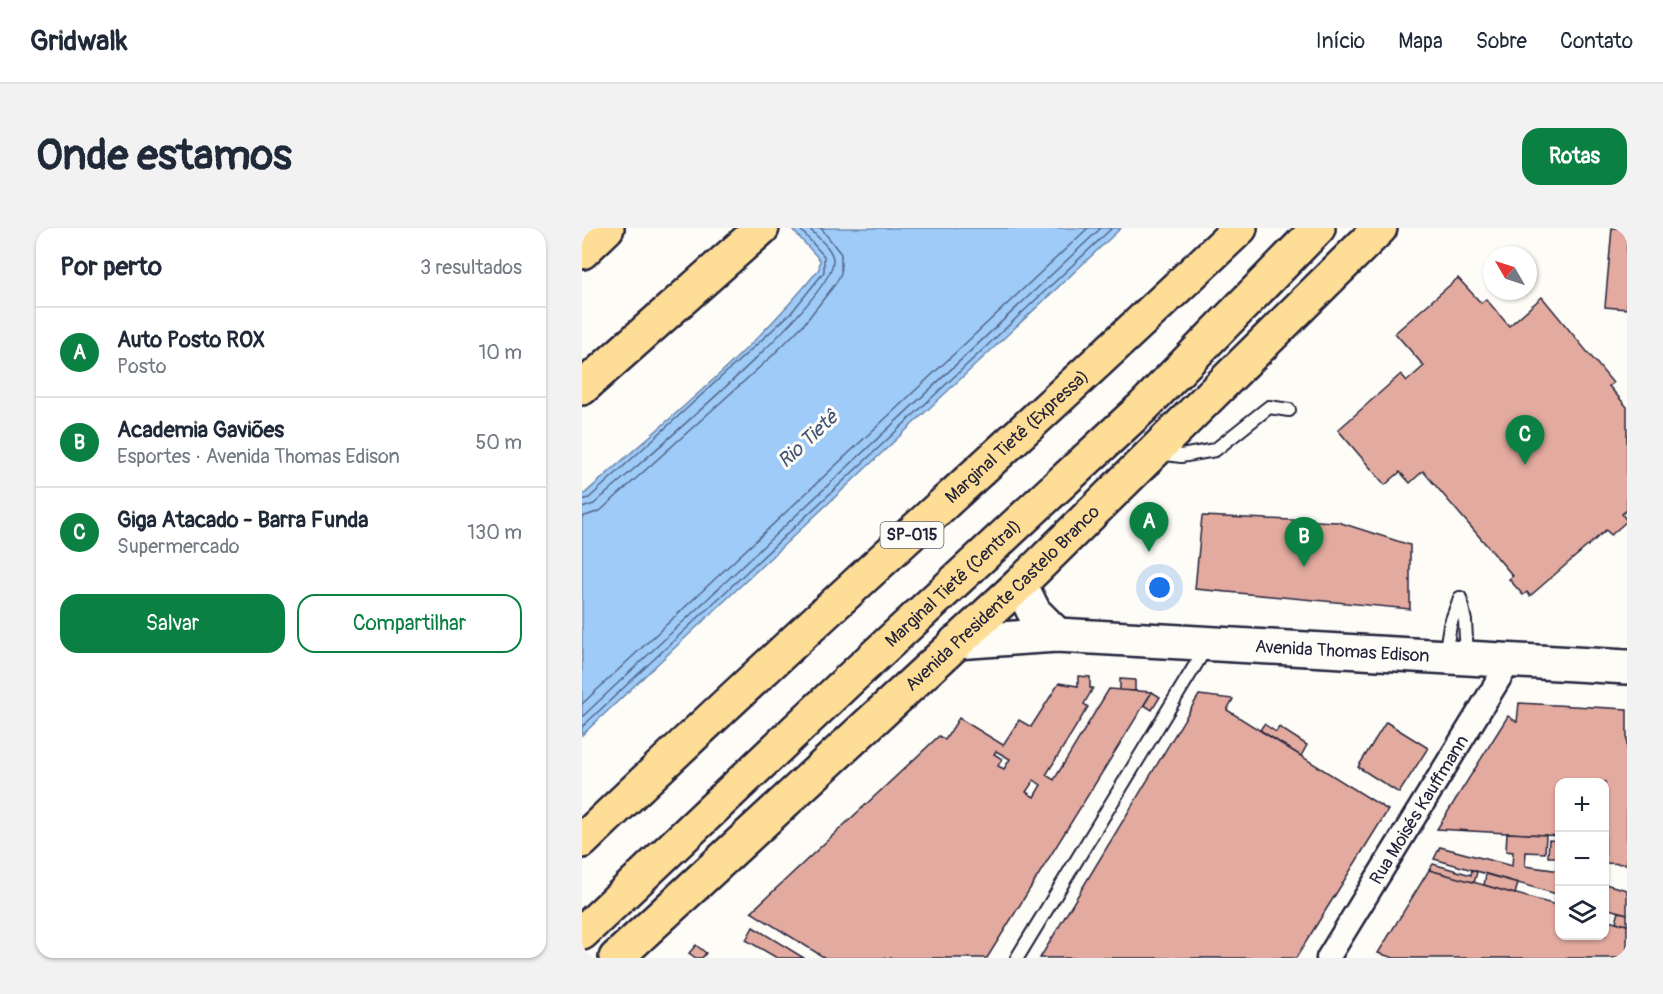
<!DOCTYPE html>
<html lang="pt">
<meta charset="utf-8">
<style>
:root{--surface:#fff;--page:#f2f2f3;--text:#1f2937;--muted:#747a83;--line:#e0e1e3;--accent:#0b8043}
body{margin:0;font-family:Pangolin,sans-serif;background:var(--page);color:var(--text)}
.controls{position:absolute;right:18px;bottom:18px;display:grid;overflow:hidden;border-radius:12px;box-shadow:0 2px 4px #0004}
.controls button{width:54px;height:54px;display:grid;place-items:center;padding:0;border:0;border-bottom:2px solid var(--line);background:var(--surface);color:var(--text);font:30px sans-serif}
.compass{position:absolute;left:901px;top:18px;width:54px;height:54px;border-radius:50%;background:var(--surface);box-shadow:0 2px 4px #0004;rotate:309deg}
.you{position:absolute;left:578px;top:360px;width:21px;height:21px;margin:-15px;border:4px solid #fff;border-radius:50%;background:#1a73e8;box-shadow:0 0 0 9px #1a73e833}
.badge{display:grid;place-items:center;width:39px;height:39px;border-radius:50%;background:var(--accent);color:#fff;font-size:20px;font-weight:700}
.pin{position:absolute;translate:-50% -50px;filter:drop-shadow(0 2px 3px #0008)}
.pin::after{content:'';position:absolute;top:32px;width:21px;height:18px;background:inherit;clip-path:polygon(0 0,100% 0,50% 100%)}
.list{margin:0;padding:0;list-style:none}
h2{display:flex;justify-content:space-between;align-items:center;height:78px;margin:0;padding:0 24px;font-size:26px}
h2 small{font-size:20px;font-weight:400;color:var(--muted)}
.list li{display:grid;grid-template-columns:39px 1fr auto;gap:18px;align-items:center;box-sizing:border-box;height:90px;padding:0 24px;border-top:2px solid var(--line)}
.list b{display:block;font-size:22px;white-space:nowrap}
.list p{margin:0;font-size:20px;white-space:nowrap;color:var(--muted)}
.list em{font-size:20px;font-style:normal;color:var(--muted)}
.actions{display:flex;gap:12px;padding:18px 24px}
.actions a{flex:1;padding:14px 0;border:2px solid var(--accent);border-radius:18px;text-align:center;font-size:21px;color:var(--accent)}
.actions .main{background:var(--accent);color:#fff}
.icon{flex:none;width:33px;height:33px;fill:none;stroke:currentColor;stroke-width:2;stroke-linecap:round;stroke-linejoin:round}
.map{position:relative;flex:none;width:1045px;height:730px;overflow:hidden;border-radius:18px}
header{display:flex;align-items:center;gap:36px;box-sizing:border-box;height:84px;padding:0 30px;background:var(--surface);border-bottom:2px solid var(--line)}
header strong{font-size:28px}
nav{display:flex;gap:33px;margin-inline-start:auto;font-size:21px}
.intro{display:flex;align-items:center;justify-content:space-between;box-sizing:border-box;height:144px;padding:0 36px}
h1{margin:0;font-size:42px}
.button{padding:15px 27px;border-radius:18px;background:var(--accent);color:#fff;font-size:21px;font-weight:700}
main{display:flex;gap:36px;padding:0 36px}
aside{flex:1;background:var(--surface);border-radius:18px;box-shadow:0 2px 4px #0004}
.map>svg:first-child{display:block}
.water{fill:#9ecbf8;stroke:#6c87ac;stroke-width:1.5}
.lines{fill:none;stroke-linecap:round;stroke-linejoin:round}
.shore{stroke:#546687;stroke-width:1.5}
.building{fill:#e3aa9f;stroke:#22223b;stroke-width:1.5;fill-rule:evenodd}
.lane-casing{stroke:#22223b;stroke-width:16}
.street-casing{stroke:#22223b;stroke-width:27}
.secondary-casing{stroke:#22223b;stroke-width:38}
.highway-casing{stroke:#22223b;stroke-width:38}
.lane{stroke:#fdfcf7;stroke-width:12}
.street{stroke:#fdfcf7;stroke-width:22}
.secondary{stroke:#fdfcf7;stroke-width:33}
.highway{stroke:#fedd96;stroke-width:33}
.labels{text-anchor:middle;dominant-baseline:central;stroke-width:6;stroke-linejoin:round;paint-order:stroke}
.shield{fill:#fdfcf7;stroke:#646373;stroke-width:1.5}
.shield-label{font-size:16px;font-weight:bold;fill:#22223b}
.street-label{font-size:18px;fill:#22223b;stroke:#fdfcf7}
.water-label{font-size:20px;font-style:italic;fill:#475574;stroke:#fdfcf7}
</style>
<header>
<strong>Gridwalk</strong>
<nav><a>Início</a><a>Mapa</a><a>Sobre</a><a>Contato</a></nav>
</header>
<div class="intro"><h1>Onde estamos</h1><a class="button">Rotas</a></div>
<main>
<aside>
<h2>Por perto<small>3 resultados</small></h2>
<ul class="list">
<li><span class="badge">A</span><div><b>Auto Posto ROX</b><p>Posto</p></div><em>10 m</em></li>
<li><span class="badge">B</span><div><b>Academia Gaviões</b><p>Esportes · Avenida Thomas Edison</p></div><em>50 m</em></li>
<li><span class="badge">C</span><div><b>Giga Atacado - Barra Funda</b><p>Supermercado</p></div><em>130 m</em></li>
</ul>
<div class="actions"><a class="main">Salvar</a><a>Compartilhar</a></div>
</aside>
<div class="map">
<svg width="1045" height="730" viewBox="0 0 1045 730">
<rect width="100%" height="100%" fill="#fdfcf7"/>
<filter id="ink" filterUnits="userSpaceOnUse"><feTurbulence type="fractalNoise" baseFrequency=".0167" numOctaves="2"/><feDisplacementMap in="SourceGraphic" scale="12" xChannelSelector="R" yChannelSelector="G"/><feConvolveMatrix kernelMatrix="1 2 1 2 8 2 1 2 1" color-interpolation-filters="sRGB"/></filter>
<g filter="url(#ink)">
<path class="water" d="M 209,0 L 539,0 L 0,507 L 0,268 C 81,195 169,126 237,41 L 238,32 Z"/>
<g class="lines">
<g class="shore">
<path d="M 0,272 L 7,270 L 209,85 L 242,44 L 242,28 L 217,0"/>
<path d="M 0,280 L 12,276 C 50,241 253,73 251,32 C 251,21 234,8 227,0"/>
<path d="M 0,289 L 18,283 L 190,128 L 222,96 L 254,55 L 259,45 L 259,26 L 239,0"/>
<path d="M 0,476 L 506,0"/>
<path d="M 0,489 L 519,0"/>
<path d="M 0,499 L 530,0"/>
</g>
</g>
<g class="building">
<path d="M 1030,0 L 1045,0 L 1045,81 L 1023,79 Z"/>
<path d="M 876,50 L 899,75 L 904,71 L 927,98 L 960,69 L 1031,155 L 1027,158 L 1045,179 L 1045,282 L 1040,286 L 1045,293 L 1029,307 L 1024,302 L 948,368 L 945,364 L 941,367 L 927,351 L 931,348 L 841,243 L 828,255 L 818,244 L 803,257 L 756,202 L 819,146 L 825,153 L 842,138 L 813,105 Z"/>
<path d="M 620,288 L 756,294 L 828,317 L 828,381 L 613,361 Z"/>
<path d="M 496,448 L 508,449 L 508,460 L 511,460 L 502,476 L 506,479 L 464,547 L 472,552 L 527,461 L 570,464 L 405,730 L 243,730 L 169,684 L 357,508 L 363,512 L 377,490 L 421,517 L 437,492 L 449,499 L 477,455 L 496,458 ZM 414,523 L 428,531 L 422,541 L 416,538 L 420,531 L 412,526 ZM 452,552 L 459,557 L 452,569 L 444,564 Z"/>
<path d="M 538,451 L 553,452 L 553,463 L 538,462 Z"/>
<path d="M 570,464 L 578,469 L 570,482 L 562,477 Z"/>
<path d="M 617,467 L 651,471 L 645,482 L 806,582 L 714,730 L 458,730 Z"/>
<path d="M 937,475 L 1045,481 L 1045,636 L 1023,635 L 1023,554 L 978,554 L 978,608 L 855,601 L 926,488 L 935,494 Z"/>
<path d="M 804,494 L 846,520 L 817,565 L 776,539 Z"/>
<path d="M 682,496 L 694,504 L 697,499 L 725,517 L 719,528 L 678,502 Z"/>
<path d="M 925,605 L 964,607 L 963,625 L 944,624 L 943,638 L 978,643 L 978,667 L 852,631 L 858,619 L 930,638 L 931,624 L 924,623 Z"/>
<path d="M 967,612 L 978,613 L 978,629 L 966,629 Z"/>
<path d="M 851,636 L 889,647 L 890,642 L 895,644 L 892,655 L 847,642 Z"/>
<path d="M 847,642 L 978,678 L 978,708 L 1023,708 L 1023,691 L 1045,697 L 1045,730 L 812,730 L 796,725 Z"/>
<path d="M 904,646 L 936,655 L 933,666 L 902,657 Z"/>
<path d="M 1023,656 L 1045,662 L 1045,686 L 1023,680 Z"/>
<path d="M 1037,684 L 1045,686 L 1045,697 L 1034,694 Z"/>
<path d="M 171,699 L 222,730 L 195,730 L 164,712 Z"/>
<path d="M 114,717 L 124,725 L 120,730 L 114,730 L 107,725 Z"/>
</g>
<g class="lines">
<g class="lane-casing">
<g id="lane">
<path d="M 576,225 L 599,228 L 633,222 L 687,179 L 707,182"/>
<path d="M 878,370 L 883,393 L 885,428"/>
<path d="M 863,427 L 868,397 L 878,370"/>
<path d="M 435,730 L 625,418"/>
</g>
</g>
<g class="street-casing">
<g id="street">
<path id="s1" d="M 746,730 L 928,433"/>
</g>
</g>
<g class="secondary-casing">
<g id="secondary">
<path d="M 438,356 L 452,384 L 475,407"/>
<path id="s2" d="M 374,414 L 475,407 L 1045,439"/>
</g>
</g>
<g class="highway-casing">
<g id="highway">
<path d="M 0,24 L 25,0"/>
<path d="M 0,160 L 180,0"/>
<path id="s3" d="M 0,613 C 216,405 441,207 658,0"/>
<path id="s4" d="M 0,705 L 270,449 L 561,179 L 736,0"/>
<path id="s5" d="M 34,730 L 438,356 L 798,0"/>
</g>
</g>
<use href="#lane" class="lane"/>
<use href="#street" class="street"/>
<use href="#secondary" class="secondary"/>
<use href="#highway" class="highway"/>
</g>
</g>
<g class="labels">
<rect class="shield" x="298.5" y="294" width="63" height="26" rx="4.5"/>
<g class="shield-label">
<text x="330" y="307">SP-015</text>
</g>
<g class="street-label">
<text stroke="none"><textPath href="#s3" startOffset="594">Marginal Tietê (Expressa)</textPath></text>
<text stroke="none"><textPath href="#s4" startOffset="510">Marginal Tietê (Central)</textPath></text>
<text stroke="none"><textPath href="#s5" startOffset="528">Avenida Presidente Castelo Branco</textPath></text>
<text stroke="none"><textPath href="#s2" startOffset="387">Avenida Thomas Edison</textPath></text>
<text stroke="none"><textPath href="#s1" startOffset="174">Rua Moisés Kauffmann</textPath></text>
</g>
<g class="water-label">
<text transform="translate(226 211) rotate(-43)">Rio Tietê</text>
</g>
</g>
</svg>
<div class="controls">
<button>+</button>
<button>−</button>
<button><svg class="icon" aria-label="layers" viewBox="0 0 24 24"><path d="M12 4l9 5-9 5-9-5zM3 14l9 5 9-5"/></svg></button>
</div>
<svg class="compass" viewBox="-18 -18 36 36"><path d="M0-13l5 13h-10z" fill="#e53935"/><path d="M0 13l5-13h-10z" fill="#747a83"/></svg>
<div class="you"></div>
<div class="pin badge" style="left:567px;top:324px">A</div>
<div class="pin badge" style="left:722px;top:339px">B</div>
<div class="pin badge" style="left:943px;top:237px">C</div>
</div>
</main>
